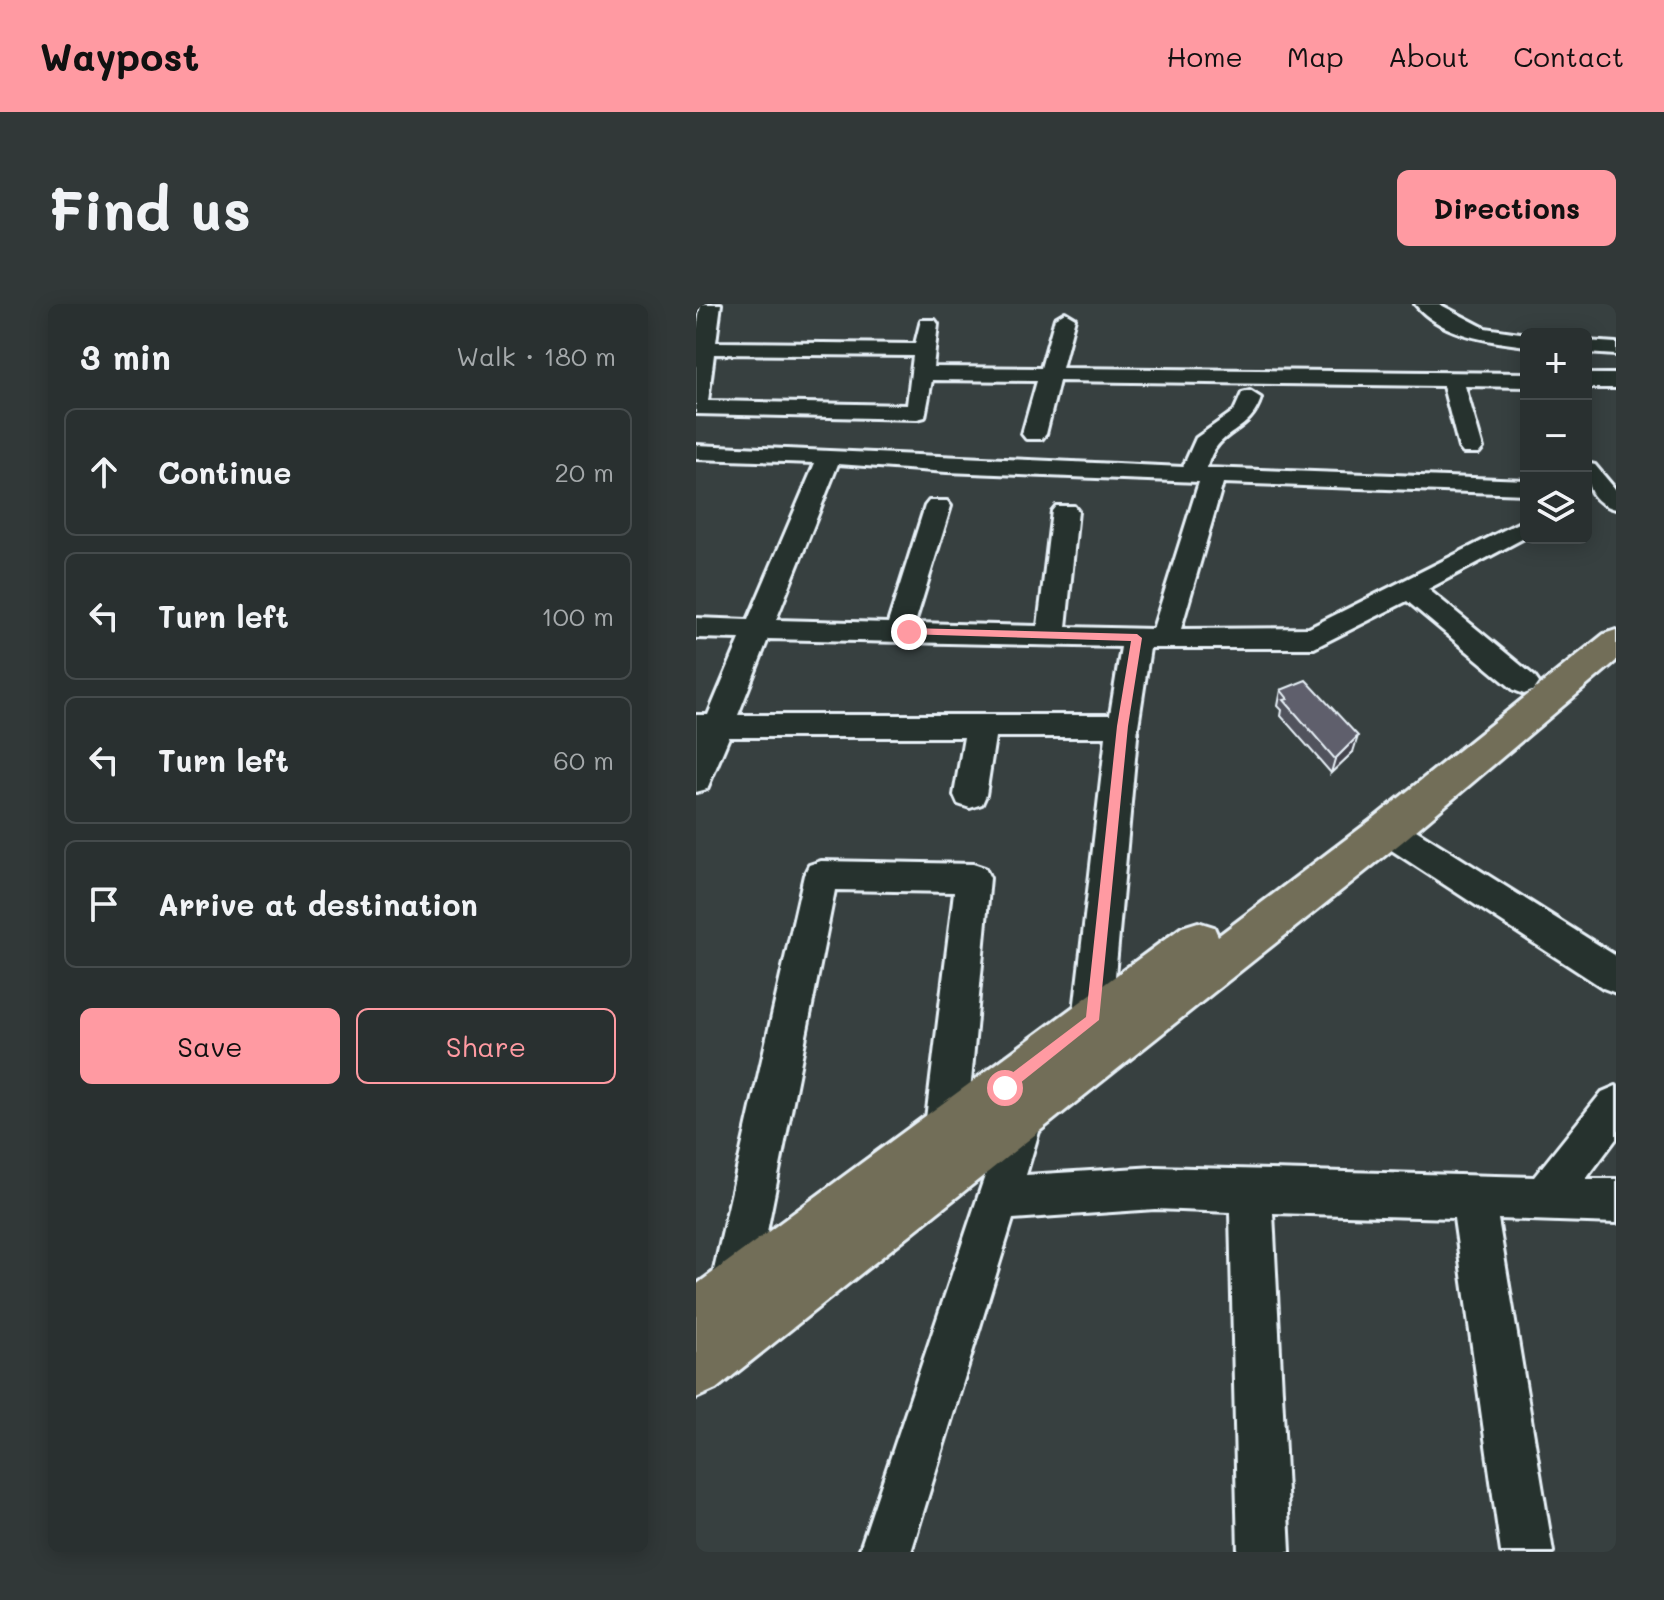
<!DOCTYPE html>
<meta charset="utf-8">
<style>
:root{--surface:#293030;--page:#313838;--text:#f1f3f6;--muted:#a5a9ab;--line:#454b4c;--accent:#ff9aa2}
body{margin:0;font-family:Mali,sans-serif;background:var(--page);color:var(--text)}
.controls{position:absolute;right:24px;top:24px;display:grid;overflow:hidden;border-radius:12px;box-shadow:0 4px 20px #0003}
.controls button{width:72px;height:72px;display:grid;place-items:center;padding:0;border:0;border-bottom:2px solid var(--line);background:var(--surface);color:var(--text);font:40px sans-serif}
.stop{position:absolute;width:24px;height:24px;margin:-18px;border:6px solid #ff9aa2;border-radius:50%;background:#fff}
.stop.end{background:#ff9aa2;border-color:#fff;box-shadow:0 2px 8px #0008}
.list{margin:0;padding:0;list-style:none}
h2{display:flex;justify-content:space-between;align-items:center;height:104px;margin:0;padding:0 32px;font-size:34px}
h2 small{font-size:26px;font-weight:400;color:var(--muted)}
.list li{display:grid;grid-template-columns:52px 1fr auto;gap:24px;align-items:center;box-sizing:border-box;height:128px;margin:0 16px 16px;padding:0 16px;border:2px solid var(--line);border-radius:12px}
.list b{display:block;font-size:30px;white-space:nowrap}
.list em{font-size:26px;font-style:normal;color:var(--muted)}
.actions{display:flex;gap:16px;padding:24px 32px}
.actions a{flex:1;padding:18px 0;border:2px solid var(--accent);border-radius:12px;text-align:center;font-size:28px;color:var(--accent)}
.actions .main{background:var(--accent);color:#111}
.icon{flex:none;width:44px;height:44px;fill:none;stroke:currentColor;stroke-width:2;stroke-linecap:round;stroke-linejoin:round}
.map{position:relative;flex:none;width:920px;height:1248px;overflow:hidden;border-radius:12px}
header{display:flex;align-items:center;gap:48px;box-sizing:border-box;height:112px;padding:0 40px;background:var(--accent);color:#111}
header strong{font-size:38px}
nav{display:flex;gap:44px;margin-inline-start:auto;font-size:28px}
.intro{display:flex;align-items:center;justify-content:space-between;box-sizing:border-box;height:192px;padding:0 48px}
h1{margin:0;font-size:56px}
.button{padding:20px 36px;border-radius:12px;background:var(--accent);color:#111;font-size:28px;font-weight:700}
main{display:flex;gap:48px;padding:0 48px}
aside{flex:1;background:var(--surface);border-radius:12px;box-shadow:0 4px 20px #0003}
.map>svg:first-child{display:block}
.lines{fill:none;stroke-linecap:round;stroke-linejoin:round}
.minor-casing{stroke:#e8f1f8;stroke-width:6}
.major-casing{stroke:#e8f1f8;stroke-width:6}
.minor{fill:#26332d;fill-rule:evenodd}
.major{fill:#726e59;fill-rule:evenodd}
.wall{fill:#51525d;stroke:#e8f1f8;stroke-width:2}
.shaded-wall{fill:#42424c;stroke:#e8f1f8;stroke-width:2}
.building{fill:#5e5f6c;stroke:#e8f1f8;stroke-width:2}
.route{fill:#ff9aa2}
</style>
<header>
<strong>Waypost</strong>
<nav><a>Home</a><a>Map</a><a>About</a><a>Contact</a></nav>
</header>
<div class="intro"><h1>Find us</h1><a class="button">Directions</a></div>
<main>
<aside>
<h2>3 min<small>Walk · 180 m</small></h2>
<ul class="list">
<li><svg class="icon" aria-label="ahead" viewBox="0 0 24 24"><path d="M12 20V5M6 11l6-6 6 6"/></svg><div><b>Continue</b></div><em>20 m</em></li>
<li><svg class="icon" aria-label="left" viewBox="0 0 24 24"><path d="M17 20v-9H6M10 6l-5 5 5 5"/></svg><div><b>Turn left</b></div><em>100 m</em></li>
<li><svg class="icon" aria-label="left" viewBox="0 0 24 24"><path d="M17 20v-9H6M10 6l-5 5 5 5"/></svg><div><b>Turn left</b></div><em>60 m</em></li>
<li><svg class="icon" aria-label="arrive" viewBox="0 0 24 24"><path d="M6 21V4h12l-3 4 3 4H6"/></svg><div><b>Arrive at destination</b></div></li>
</ul>
<div class="actions"><a class="main">Save</a><a>Share</a></div>
</aside>
<div class="map">
<svg width="920" height="1248" viewBox="0 0 920 1248">
<rect width="100%" height="100%" fill="#374040"/>
<filter id="ink" filterUnits="userSpaceOnUse"><feTurbulence type="fractalNoise" baseFrequency=".0125" numOctaves="2"/><feDisplacementMap in="SourceGraphic" scale="16" xChannelSelector="R" yChannelSelector="G"/><feConvolveMatrix kernelMatrix="1 2 1 2 8 2 1 2 1" color-interpolation-filters="sRGB"/></filter>
<g filter="url(#ink)">
<g class="lines">
<g class="minor-casing">
<g id="minor">
<path d="M 5,0 L 25,0 L 20,38 L 219,40 L 225,16 L 239,16 L 242,20 L 237,63 L 345,64 L 359,14 L 369,8 L 379,14 L 366,64 L 830,69 L 830,83 L 769,82 L 787,144 L 783,149 L 767,149 L 763,144 L 747,82 L 363,77 L 350,130 L 346,135 L 330,135 L 326,130 L 341,77 L 236,76 L 229,113 L 221,115 L 0,110 L 0,31 ZM 18,50 L 217,52 L 211,101 L 12,97 Z"/>
<path d="M 719,0 L 743,0 L 789,24 L 831,30 L 830,42 C 793,37 745,32 719,0 Z"/>
<path d="M 890,37 L 920,39 L 920,51 L 890,49 Z"/>
<rect x="890" y="70" width="30" height="14"/>
<path d="M 554,87 L 565,94 C 553,132 521,123 511,164 L 830,176 L 830,190 L 527,179 L 485,325 L 613,324 L 822,219 L 830,221 L 830,233 L 732,285 L 838,372 L 843,379 L 838,386 L 828,390 L 818,386 L 711,297 L 618,344 L 454,344 L 442,422 L 415,716 L 410,729 L 396,734 L 382,729 L 377,716 L 410,433 L 299,433 L 290,491 L 286,500 L 274,504 L 262,500 L 258,491 L 268,433 L 33,433 L 11,485 L 0,488 L 0,411 L 12,411 L 44,335 L 0,334 L 0,314 L 52,316 L 119,159 L 0,155 L 0,141 L 487,163 L 500,134 L 538,107 L 546,89 ZM 142,160 L 251,168 L 503,178 L 457,325 L 370,323 L 382,207 L 378,202 L 360,202 L 356,207 L 342,322 L 219,319 L 255,202 L 251,197 L 233,197 L 229,202 L 192,319 L 80,316 ZM 72,335 L 425,343 L 414,411 L 42,411 Z"/>
<path d="M 890,159 L 899,161 L 920,186 L 920,205 C 895,199 890,182 890,159 Z"/>
<path d="M 692,513 L 704,516 L 920,652 L 920,689 L 907,684 L 680,536 L 675,526 L 680,516 Z"/>
<path d="M 125,557 L 277,560 L 289,564 L 294,574 L 270,831 L 264,846 L 249,852 L 234,846 L 228,831 L 258,588 L 139,586 L 59,988 L 52,1004 L 36,1011 L 20,1004 L 13,988 L 108,571 L 113,561 Z"/>
<path d="M 920,782 L 920,835 L 890,875 L 920,875 L 920,919 L 802,915 L 857,1248 L 805,1248 L 758,914 L 577,909 L 594,1248 L 542,1248 L 534,908 L 459,905 L 317,915 L 215,1248 L 163,1248 L 314,797 L 328,791 L 342,797 L 348,811 L 330,871 L 459,863 L 838,873 L 906,788 Z"/>
</g>
</g>
<g class="major-casing">
<path id="major" d="M 920,326 L 920,357 L 706,538 L 20,1085 L 0,1094 L 0,981 L 486,623 L 502,618 L 518,623 L 522,632 L 678,514 L 908,330 Z"/>
</g>
<use href="#minor" class="minor"/>
<use href="#major" class="major"/>
</g>
<path class="wall" d="M 585,386 L 657,448 L 635,469 L 585,412 L 586,406 L 582,402 Z"/>
<path class="shaded-wall" d="M 662,432 L 657,448 L 635,469 L 639,455 Z"/>
<path class="building" d="M 610,376 L 662,432 L 639,455 L 588,396 L 592,395 L 585,386 Z"/>
</g>
<path class="route" d="M 213,324 L 441,330 L 446,334 L 432,422 L 403,716 L 309,791 L 301,784 L 303,779 L 390,713 L 421,422 L 435,337 L 209,330 L 209,325 Z"/>
</svg>
<div class="controls">
<button>+</button>
<button>−</button>
<button><svg class="icon" aria-label="layers" viewBox="0 0 24 24"><path d="M12 4l9 5-9 5-9-5zM3 14l9 5 9-5"/></svg></button>
</div>
<div class="stop" style="left:309px;top:784px"></div>
<div class="stop end" style="left:213px;top:328px"></div>
</div>
</main>
